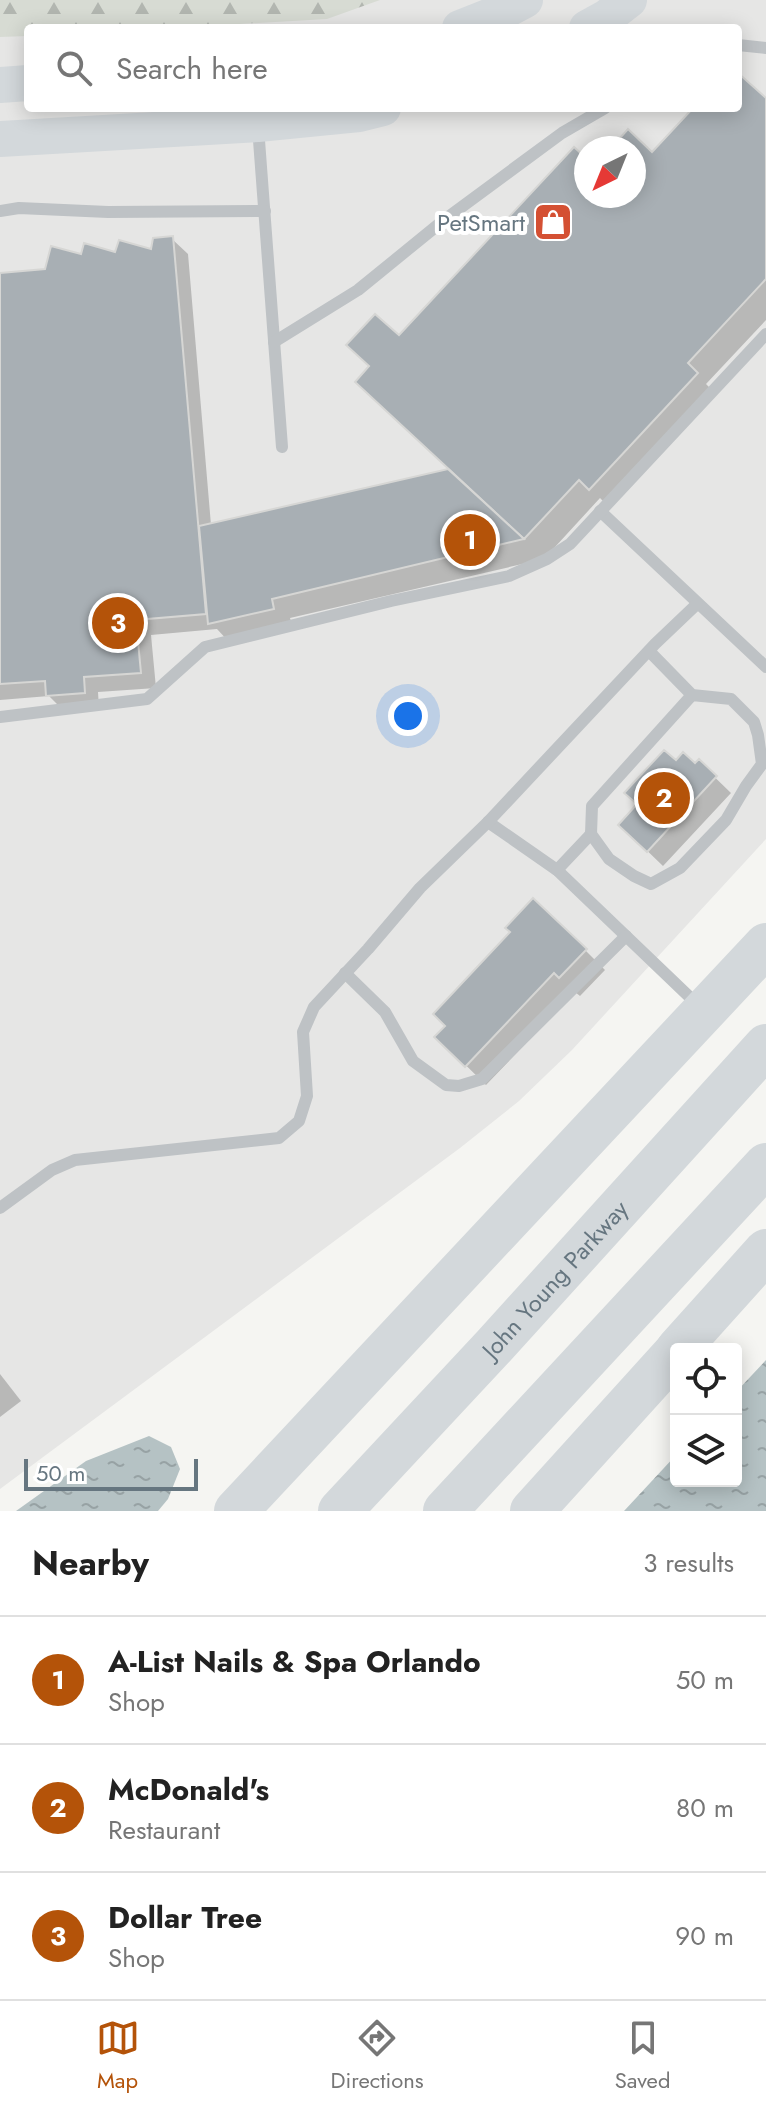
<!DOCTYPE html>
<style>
:root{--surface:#fff;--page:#f6f6f6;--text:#222;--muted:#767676;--line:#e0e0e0;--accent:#b45309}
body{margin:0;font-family:Jost,sans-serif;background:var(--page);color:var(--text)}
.controls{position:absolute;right:24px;bottom:24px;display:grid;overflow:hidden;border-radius:8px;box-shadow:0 4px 20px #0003}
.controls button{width:72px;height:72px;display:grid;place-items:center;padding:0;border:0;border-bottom:2px solid var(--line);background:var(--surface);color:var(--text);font:40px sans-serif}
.compass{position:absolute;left:574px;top:136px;width:72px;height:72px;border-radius:50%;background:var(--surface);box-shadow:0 4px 20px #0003;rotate:223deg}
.scale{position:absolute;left:24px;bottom:20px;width:174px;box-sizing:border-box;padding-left:8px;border:4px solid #667680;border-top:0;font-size:22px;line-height:28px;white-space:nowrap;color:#667680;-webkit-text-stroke:6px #fff;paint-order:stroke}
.you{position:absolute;left:408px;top:716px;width:28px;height:28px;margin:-20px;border:6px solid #fff;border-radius:50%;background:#1a73e8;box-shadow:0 0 0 12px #1a73e833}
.badge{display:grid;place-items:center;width:52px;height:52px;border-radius:50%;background:var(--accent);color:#fff;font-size:26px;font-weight:700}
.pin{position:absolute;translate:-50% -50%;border:4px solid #fff;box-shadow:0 2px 8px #0006}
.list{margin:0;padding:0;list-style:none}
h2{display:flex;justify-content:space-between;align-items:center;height:104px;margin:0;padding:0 32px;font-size:34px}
h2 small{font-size:26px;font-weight:400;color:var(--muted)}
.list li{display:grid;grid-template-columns:52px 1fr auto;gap:24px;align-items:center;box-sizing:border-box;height:128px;padding:0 32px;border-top:2px solid var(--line)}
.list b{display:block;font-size:30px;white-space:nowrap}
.list p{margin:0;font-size:26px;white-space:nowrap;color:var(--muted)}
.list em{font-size:26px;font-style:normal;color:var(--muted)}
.icon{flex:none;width:44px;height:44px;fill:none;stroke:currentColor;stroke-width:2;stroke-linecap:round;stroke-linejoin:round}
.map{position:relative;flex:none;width:766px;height:1511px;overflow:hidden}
.search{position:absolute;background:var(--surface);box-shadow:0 4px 20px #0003;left:24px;right:24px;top:24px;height:88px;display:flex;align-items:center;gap:20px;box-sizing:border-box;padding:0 28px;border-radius:8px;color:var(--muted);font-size:30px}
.sheet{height:488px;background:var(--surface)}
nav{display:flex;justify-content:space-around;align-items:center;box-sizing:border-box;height:112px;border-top:2px solid var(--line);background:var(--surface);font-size:22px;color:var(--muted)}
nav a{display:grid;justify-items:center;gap:4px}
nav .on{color:var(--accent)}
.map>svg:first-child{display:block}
.built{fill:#e6e6e5;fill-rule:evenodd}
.forest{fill:url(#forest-firs)}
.water{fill:url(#water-ripples)}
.shadow{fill:#0003}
.building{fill:#a8afb4;stroke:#d6d6d4;stroke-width:2}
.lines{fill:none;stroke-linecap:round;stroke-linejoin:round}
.lane{stroke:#bec2c5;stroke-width:12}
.secondary{stroke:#d3d8db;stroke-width:36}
.highway{stroke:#d3d8db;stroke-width:44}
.labels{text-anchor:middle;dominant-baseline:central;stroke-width:8;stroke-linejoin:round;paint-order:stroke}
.poi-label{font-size:24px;fill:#667680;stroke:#fff;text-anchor:end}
.street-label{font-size:24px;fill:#667680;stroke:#fff}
</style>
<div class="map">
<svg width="766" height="1511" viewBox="0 0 766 1511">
<defs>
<pattern id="forest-firs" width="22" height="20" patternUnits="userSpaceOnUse" patternTransform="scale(2)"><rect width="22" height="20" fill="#d7dbd3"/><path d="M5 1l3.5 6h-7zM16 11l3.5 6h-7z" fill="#b2b6b0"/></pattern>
<pattern id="water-ripples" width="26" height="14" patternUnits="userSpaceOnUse" patternTransform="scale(2)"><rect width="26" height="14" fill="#b5c2c4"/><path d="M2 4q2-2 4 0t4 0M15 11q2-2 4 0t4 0" fill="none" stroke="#97a2a4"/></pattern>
</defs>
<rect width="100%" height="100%" fill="#f5f5f2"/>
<path class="built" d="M 0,0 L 766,0 L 766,839 L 572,1050 L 519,1101 L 460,1148 L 0,1489 ZM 28,28 L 738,28 L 738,108 L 28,108 ZM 586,148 L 634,148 L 634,196 L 586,196 Z"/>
<path class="forest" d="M 0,0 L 380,0 L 327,19 L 172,28 L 28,28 L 28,36 L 0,37 Z"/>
<g class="water">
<path d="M 766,1360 L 766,1511 L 624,1511 L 676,1455 L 676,1481 L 736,1481 L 736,1392 Z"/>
<path d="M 149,1436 L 171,1447 L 180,1469 L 168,1499 L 158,1511 L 16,1511 L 86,1461 Z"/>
</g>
<g class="shadow">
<path d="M 738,75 L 766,101 L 766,320 L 706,384 L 716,394 L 610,508 L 600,498 L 544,559 L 290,618 L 293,628 L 230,643 L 217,629 L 151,635 L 156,688 L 98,692 L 99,708 L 64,711 L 49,696 L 0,700 L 0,275 L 46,271 L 83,257 L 152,251 L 172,239 L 188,254 L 211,525 L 451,470 L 399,338 L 586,161 L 586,196 L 634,196 L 634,148 L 614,148 L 628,132 L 652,155 L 696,108 L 738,108 Z"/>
<path d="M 699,762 L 731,793 L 663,866 L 636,840 L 676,763 L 696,766 Z"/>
<path d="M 585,950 L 605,970 L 580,996 L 575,992 L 486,1085 L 437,1037 Z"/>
<path d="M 0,1374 L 21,1401 L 0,1417 Z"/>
</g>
<g class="building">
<path d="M 738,73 L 766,98 L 766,279 L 688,363 L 698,373 L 589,490 L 579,480 L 524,539 L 355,382 L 369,366 L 346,345 L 375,314 L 399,335 L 574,147 L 586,158 L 586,196 L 634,196 L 634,148 L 611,148 L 628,129 L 652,152 L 693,108 L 738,108 Z"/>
<path d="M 173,236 L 206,614 L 136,620 L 141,673 L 84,677 L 85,693 L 46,696 L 45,681 L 0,684 L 0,273 L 45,269 L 51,246 L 81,254 L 84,243 L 115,252 L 119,240 L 151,249 L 153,238 Z"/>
<path d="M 448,469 L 524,539 L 272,599 L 274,609 L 208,624 L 199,526 Z"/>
<path d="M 664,750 L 676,760 L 683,752 L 695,763 L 699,759 L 717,776 L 647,852 L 618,825 L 637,804 L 624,793 Z"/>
<path d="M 533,898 L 587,949 L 559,978 L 554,973 L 465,1067 L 434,1037 L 445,1026 L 433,1014 L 510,932 L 505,928 Z"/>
</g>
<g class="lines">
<g class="lane">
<path d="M 738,45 L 766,48"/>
<path d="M 258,127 L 282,447"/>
<path d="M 0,211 L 19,208 L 108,212 L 265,211"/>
<path d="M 274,342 L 358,290 L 444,220 L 562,133 L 605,108"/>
<path d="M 600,511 L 766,667"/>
<path d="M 649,651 L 692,695 L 731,699 L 754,722 L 758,735 L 762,764 L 746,786 L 726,820 L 680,868 L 651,884 L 634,876 L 609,859 L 591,834 L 592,806 L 692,695"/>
<path d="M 0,717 L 147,699 L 205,647 L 391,601 L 509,576 L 547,559 L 570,544 L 766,334"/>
<path d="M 488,822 L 557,870 L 699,1006"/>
<path d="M 557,870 L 591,834"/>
<path d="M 345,973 L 385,1012 L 413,1061 L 446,1085 L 459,1086 L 482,1079 L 626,936"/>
<path d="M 0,1208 L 52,1170 L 75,1160 L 279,1138 L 299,1121 L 307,1096 L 303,1032 L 314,1007 L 368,949 L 420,888 L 488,822 L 655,644 L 697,604"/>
</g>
<g class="secondary">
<path d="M 460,28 L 508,9 L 525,0"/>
<path d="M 587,28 L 607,17 L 629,0"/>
<path d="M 0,85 L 28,83"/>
<path d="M 0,139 L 258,124 L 359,114 L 383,108"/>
</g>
<g class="highway">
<path d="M 678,1349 L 766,1251"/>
<path d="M 236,1511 L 766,945"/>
<path id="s1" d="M 340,1511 L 494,1346 L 766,1046"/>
<path d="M 445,1511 L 766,1165"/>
<path d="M 532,1511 L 676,1352"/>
</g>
</g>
<defs>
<g id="shop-square" transform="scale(2)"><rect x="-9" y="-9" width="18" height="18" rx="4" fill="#d45033" stroke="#fff"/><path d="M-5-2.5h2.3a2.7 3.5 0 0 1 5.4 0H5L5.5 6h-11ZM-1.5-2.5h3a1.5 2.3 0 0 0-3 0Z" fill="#fff"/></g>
</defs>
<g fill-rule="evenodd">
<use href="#shop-square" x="553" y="222"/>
</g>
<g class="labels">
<g class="poi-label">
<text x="525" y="222">PetSmart</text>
</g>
<g class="street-label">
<text stroke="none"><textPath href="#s1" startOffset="316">John Young Parkway</textPath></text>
</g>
</g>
</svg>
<div class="controls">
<button><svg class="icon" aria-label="locate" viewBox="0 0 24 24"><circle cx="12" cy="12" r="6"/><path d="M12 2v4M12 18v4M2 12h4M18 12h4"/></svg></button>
<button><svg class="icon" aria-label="layers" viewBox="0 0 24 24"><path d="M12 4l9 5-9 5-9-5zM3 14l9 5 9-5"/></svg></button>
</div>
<svg class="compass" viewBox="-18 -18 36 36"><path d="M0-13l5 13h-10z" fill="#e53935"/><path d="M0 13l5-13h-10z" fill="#767676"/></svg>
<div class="scale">50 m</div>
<div class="you"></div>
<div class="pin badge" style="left:470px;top:540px">1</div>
<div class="pin badge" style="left:664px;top:798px">2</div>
<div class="pin badge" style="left:118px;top:623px">3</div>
<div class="search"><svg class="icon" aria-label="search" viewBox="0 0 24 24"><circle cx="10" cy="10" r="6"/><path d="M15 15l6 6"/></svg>Search here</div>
</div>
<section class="sheet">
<h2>Nearby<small>3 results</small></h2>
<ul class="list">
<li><span class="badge">1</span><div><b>A-List Nails &amp; Spa Orlando</b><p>Shop</p></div><em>50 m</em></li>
<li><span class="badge">2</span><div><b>McDonald's</b><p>Restaurant</p></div><em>80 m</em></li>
<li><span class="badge">3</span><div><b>Dollar Tree</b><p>Shop</p></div><em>90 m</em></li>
</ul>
</section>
<nav>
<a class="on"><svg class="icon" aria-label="map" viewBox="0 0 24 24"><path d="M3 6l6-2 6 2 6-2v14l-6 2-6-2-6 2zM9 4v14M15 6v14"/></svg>Map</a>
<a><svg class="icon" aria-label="directions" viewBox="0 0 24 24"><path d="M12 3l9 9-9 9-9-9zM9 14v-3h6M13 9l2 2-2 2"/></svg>Directions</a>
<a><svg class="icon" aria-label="saved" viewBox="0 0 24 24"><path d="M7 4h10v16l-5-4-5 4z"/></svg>Saved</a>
</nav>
